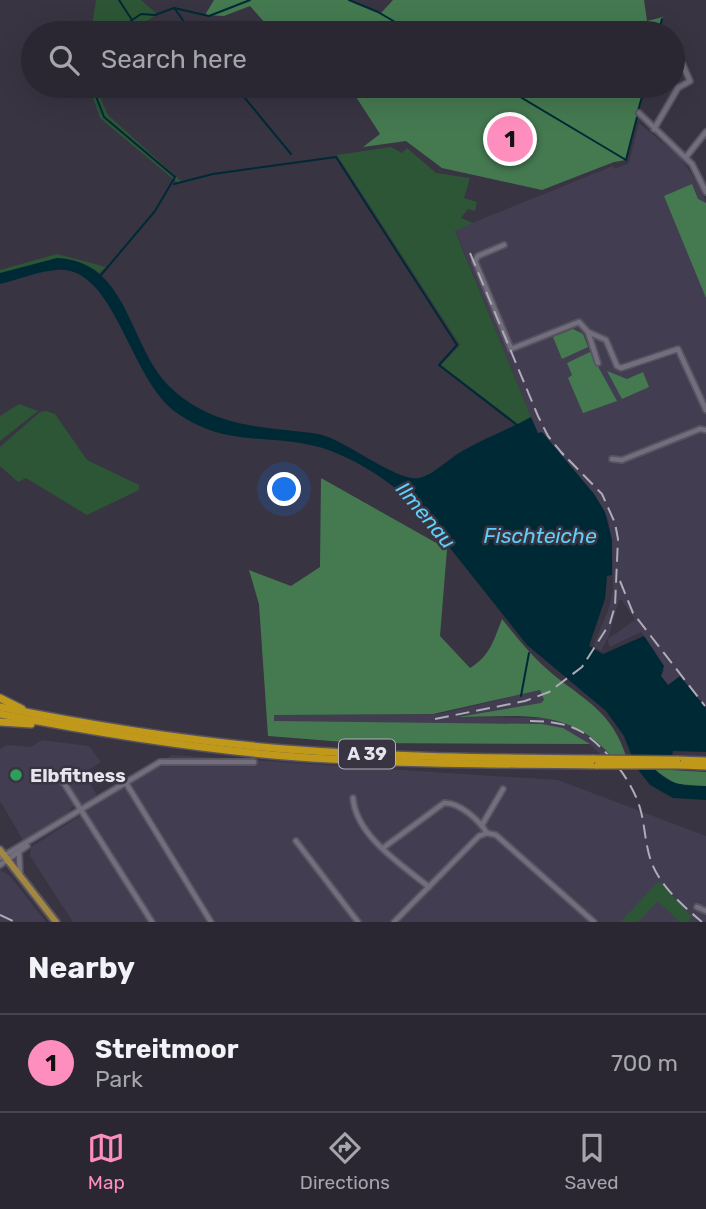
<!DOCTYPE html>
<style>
:root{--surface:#2a2732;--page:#322f3a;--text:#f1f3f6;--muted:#a5a5ac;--line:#46444d;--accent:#fe8ebd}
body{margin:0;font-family:Rubik,sans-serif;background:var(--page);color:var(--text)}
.you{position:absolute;left:285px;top:490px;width:24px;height:24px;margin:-18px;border:5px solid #fff;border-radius:50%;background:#1a73e8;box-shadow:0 0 0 10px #1a73e833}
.badge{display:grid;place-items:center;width:46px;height:46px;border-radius:50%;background:var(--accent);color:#111;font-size:23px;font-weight:700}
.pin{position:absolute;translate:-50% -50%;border:4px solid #fff;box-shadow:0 2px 7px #0006}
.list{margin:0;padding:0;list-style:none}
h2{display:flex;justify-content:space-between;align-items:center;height:91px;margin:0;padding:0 28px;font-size:30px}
h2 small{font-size:23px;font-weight:400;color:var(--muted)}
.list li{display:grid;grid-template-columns:46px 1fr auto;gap:21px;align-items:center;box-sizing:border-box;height:98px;padding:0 28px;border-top:2px solid var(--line)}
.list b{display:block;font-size:26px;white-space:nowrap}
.list p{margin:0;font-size:23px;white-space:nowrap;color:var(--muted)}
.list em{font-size:23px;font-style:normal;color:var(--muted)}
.icon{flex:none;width:38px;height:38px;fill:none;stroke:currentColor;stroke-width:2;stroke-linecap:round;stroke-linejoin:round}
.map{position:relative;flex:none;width:706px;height:922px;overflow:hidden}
.search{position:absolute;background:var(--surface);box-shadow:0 7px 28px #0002;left:21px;right:21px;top:21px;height:77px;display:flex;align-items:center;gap:18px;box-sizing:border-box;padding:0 24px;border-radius:38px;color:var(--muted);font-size:26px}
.sheet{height:189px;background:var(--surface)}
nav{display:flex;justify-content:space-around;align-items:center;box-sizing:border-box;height:98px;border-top:2px solid var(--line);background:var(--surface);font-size:19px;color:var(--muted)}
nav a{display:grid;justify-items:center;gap:4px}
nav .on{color:var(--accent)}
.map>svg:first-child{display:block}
.built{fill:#423d51;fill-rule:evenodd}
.green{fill:#2d5636}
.forest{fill:#457a51}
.water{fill:#002936}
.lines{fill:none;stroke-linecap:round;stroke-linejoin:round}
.stream{stroke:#002936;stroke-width:2}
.minor-casing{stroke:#57535f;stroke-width:8}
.major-casing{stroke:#57535f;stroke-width:10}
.highway-casing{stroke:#57535f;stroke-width:10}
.minor{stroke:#726e7e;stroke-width:4.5}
.major{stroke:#a18742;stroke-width:6}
.highway{stroke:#c0981a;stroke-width:7}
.rail{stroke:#aeacb6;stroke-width:2;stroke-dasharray:14 7;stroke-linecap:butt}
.highway-bridge-casing{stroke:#57535f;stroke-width:10;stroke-linecap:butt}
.highway-bridge{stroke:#c0981a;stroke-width:7}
.leisure-dot{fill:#2e9e5b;stroke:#383442;stroke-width:2.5}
.labels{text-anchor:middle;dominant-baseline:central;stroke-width:5;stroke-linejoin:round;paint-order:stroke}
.shield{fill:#383442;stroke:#b2afba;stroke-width:2}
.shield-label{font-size:18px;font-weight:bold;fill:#e6e4ed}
.poi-label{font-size:19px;font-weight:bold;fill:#e6e4ed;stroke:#383442;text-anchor:start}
.water-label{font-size:21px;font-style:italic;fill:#5ecff6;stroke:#383442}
</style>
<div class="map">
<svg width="706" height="922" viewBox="0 0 706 922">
<rect width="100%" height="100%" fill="#383442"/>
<g class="built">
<path d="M 639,123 L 680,157 L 698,184 L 706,202 L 706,708 L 668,685 L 661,676 L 664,671 L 655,651 L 641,632 L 610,647 L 607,639 L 601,651 L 593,646 L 608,611 L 613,591 L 612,540 L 608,519 L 594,494 L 542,432 L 538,434 L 455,230 L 613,166 L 615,169 L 629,163 ZM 619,600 L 622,600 L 635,620 L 608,639 Z"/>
<path d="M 540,690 L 544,700 L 541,703 L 464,717 L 543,718 L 565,722 L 592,736 L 611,756 L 602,756 L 590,744 L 563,728 L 542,724 L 274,722 L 274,715 L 439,714 Z"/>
<path d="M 42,740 L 89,746 L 101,762 L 84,773 L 98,797 L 172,755 L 558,780 L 706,836 L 706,922 L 73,922 L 30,856 L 31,847 L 81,815 L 74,805 L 69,812 L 23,840 L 0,801 L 0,749 L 7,745 L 31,747 Z"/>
<path d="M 0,870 L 10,876 L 46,922 L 0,922 Z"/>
</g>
<g class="green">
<path d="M 96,0 L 141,0 L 157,14 L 130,33 L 91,33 Z"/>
<path d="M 89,86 L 95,86 L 108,115 L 183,183 L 178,183 L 100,118 Z"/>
<path d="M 391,147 L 402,153 L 407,148 L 436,173 L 470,178 L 464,198 L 477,202 L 475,211 L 468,209 L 461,218 L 473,223 L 455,231 L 538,434 L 542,433 L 554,448 L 589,646 L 595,653 L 661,676 L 678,749 L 420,478 L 518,424 L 441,365 L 460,345 L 337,155 Z"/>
<path d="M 57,254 L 106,267 L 99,273 L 94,269 L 18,270 L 0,273 L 0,270 Z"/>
<path d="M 19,404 L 38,411 L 0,441 L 0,416 Z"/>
<path d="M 46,411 L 55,414 L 87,460 L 139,485 L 139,490 L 87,515 L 26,478 L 18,482 L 0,466 L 0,447 L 40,412 Z"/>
<path d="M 659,881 L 692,917 L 688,922 L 680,922 L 658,901 L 638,922 L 620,922 Z"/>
</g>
<g class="forest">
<path d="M 214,0 L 350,0 L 381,13 L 393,0 L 644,0 L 647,21 L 663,17 L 659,33 L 274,33 L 250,6 L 224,16 L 205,15 Z"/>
<path d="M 349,86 L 645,86 L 626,160 L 614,162 L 542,190 L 442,168 L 406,141 L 363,147 L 380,134 Z"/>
<path d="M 692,184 L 698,199 L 706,203 L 706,298 L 664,196 Z"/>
<path d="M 573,329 L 583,334 L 588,347 L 562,359 L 553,337 Z"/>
<path d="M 590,352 L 617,401 L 583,413 L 568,378 L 572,375 L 567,363 Z"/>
<path d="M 607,371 L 627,379 L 643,372 L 649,387 L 622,399 Z"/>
<path d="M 321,478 L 447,549 L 440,636 L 470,668 C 490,656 494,640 502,619 C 518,639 534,659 555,676 C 588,702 612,713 626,756 L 611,756 C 569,706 517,717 458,717 L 541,703 L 544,700 L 540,690 L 433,714 L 274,715 L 274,721 L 542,724 L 563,728 L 590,744 L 357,743 L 268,736 L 259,604 L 249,570 L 291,586 L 320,567 Z"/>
<path d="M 653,769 L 706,772 L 706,786 L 676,784 Z"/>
</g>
<path class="water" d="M 57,258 C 129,261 128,346 170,387 C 203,419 243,426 286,430 C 300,432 315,432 328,437 C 351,445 399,482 419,478 C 434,474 451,457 464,450 C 486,438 509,429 531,417 L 538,433 L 542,432 L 594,494 L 605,512 L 612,540 L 612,575 L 607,576 L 605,599 L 589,646 L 603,654 L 644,636 L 664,666 L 661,676 L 668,685 L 680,676 L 706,708 L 706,752 L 673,751 L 672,756 L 646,756 C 660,782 679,787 706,786 L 706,800 L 673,798 L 650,785 L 636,767 L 624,736 L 606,711 L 527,645 L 415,504 C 388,480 353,457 319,447 C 267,433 227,448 177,413 C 129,380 115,265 57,270 C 38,271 18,280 0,284 L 0,273 Z"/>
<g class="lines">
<g class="stream">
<path d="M 119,0 L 132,20"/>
<path d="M 349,0 L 378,12 L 414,33"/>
<path d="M 175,9 L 192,33"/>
<path d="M 113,33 L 141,14 L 155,15 L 174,8 L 209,16 L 250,0"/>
<path d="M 658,33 L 662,19"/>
<path d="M 92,86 L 104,117 L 175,177 L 155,211 L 101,275"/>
<path d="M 235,86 L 291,154"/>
<path d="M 502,86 L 626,160 L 637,117"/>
<path d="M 638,111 L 645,86"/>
<path d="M 174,184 L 213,174 L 336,157 L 457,345 L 439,365 L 517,425"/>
<path d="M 521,696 L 529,653"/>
</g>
<g class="minor-casing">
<g id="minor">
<path d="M 639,113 L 692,164 L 706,192"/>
<path d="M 654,129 L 678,88 L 690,81 L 683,65 L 673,56"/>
<path d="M 686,157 L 706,132"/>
<path d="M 504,245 L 478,256 L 475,261 L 511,349 L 579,322 L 588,332 L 606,340 L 617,366 L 621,368 L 678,349 L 706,410"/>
<path d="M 588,332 L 598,363"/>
<path d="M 612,459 L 622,460 L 700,429 L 706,430"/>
<path d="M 62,780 L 152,922"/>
<path d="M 126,783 L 211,922"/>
<path d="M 353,798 C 356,836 402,865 429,887"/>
<path d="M 482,825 L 503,789"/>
<path d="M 296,841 L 358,922"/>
<path d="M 383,848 L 444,803 C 459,802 479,820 487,833"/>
<path d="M 19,853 L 20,874"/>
<path d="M 0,858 L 160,762 L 254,762"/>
<path d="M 0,865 L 27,846"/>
<path d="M 697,907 L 706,911"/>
<path d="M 394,922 L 479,836 L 487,833 L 496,835 L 594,922"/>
</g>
</g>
<g class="major-casing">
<path id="major" d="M 0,850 L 56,922"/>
</g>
<g class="highway-casing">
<g id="highway">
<path d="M 0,698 L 22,709"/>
<path d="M 0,707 C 94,726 189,741 285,749 C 388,757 491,758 594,759"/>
<path d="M 0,714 C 103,734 206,751 311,758 C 406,764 502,764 598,765"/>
<path d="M 0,722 L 31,724"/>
<path d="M 677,760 L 706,761"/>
<path d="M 681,765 L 706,766"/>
</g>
</g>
<use href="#minor" class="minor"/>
<use href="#major" class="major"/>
<use href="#highway" class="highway"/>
<g class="rail">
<path d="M 470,253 L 538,416 L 548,436 L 566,458"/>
<path d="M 620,581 L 633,613 L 705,706"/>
<path d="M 435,719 L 525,701 L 549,692 L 582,667 L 610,623 L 615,606 L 618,539 L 615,523 L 602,494 L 561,452"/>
<path d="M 530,721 C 547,721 567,723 582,732 C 606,748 632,780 640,808 C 645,825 645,844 651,861 C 660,886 682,905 702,922"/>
<path d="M 0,915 L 15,922"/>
</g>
<g class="highway-bridge-casing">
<g id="highway-bridge">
<path d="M 594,759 L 677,760"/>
<path d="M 598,765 L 681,765"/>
</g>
</g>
<use href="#highway-bridge" class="highway-bridge"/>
</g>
<circle class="leisure-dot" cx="16" cy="775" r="7"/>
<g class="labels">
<rect class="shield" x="339" y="739.5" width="56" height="29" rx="5"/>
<g class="shield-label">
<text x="367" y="754">A 39</text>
</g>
<g class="poi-label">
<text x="30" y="775">Elbfitness</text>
</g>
<g class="water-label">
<text transform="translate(426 515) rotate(50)">Ilmenau</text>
<text x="540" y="535">Fischteiche</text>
</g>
</g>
</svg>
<div class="you"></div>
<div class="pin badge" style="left:510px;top:139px">1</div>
<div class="search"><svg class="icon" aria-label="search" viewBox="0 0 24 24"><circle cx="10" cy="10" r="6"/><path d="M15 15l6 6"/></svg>Search here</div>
</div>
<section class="sheet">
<h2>Nearby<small></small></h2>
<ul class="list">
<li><span class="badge">1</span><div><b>Streitmoor</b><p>Park</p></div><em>700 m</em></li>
</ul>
</section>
<nav>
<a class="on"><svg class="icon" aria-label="map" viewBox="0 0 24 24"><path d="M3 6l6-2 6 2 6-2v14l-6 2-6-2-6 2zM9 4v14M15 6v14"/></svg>Map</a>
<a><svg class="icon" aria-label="directions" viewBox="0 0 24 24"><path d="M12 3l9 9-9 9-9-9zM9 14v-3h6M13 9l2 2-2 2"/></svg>Directions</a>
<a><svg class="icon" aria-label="saved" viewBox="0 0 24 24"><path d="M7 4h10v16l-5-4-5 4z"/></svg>Saved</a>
</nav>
